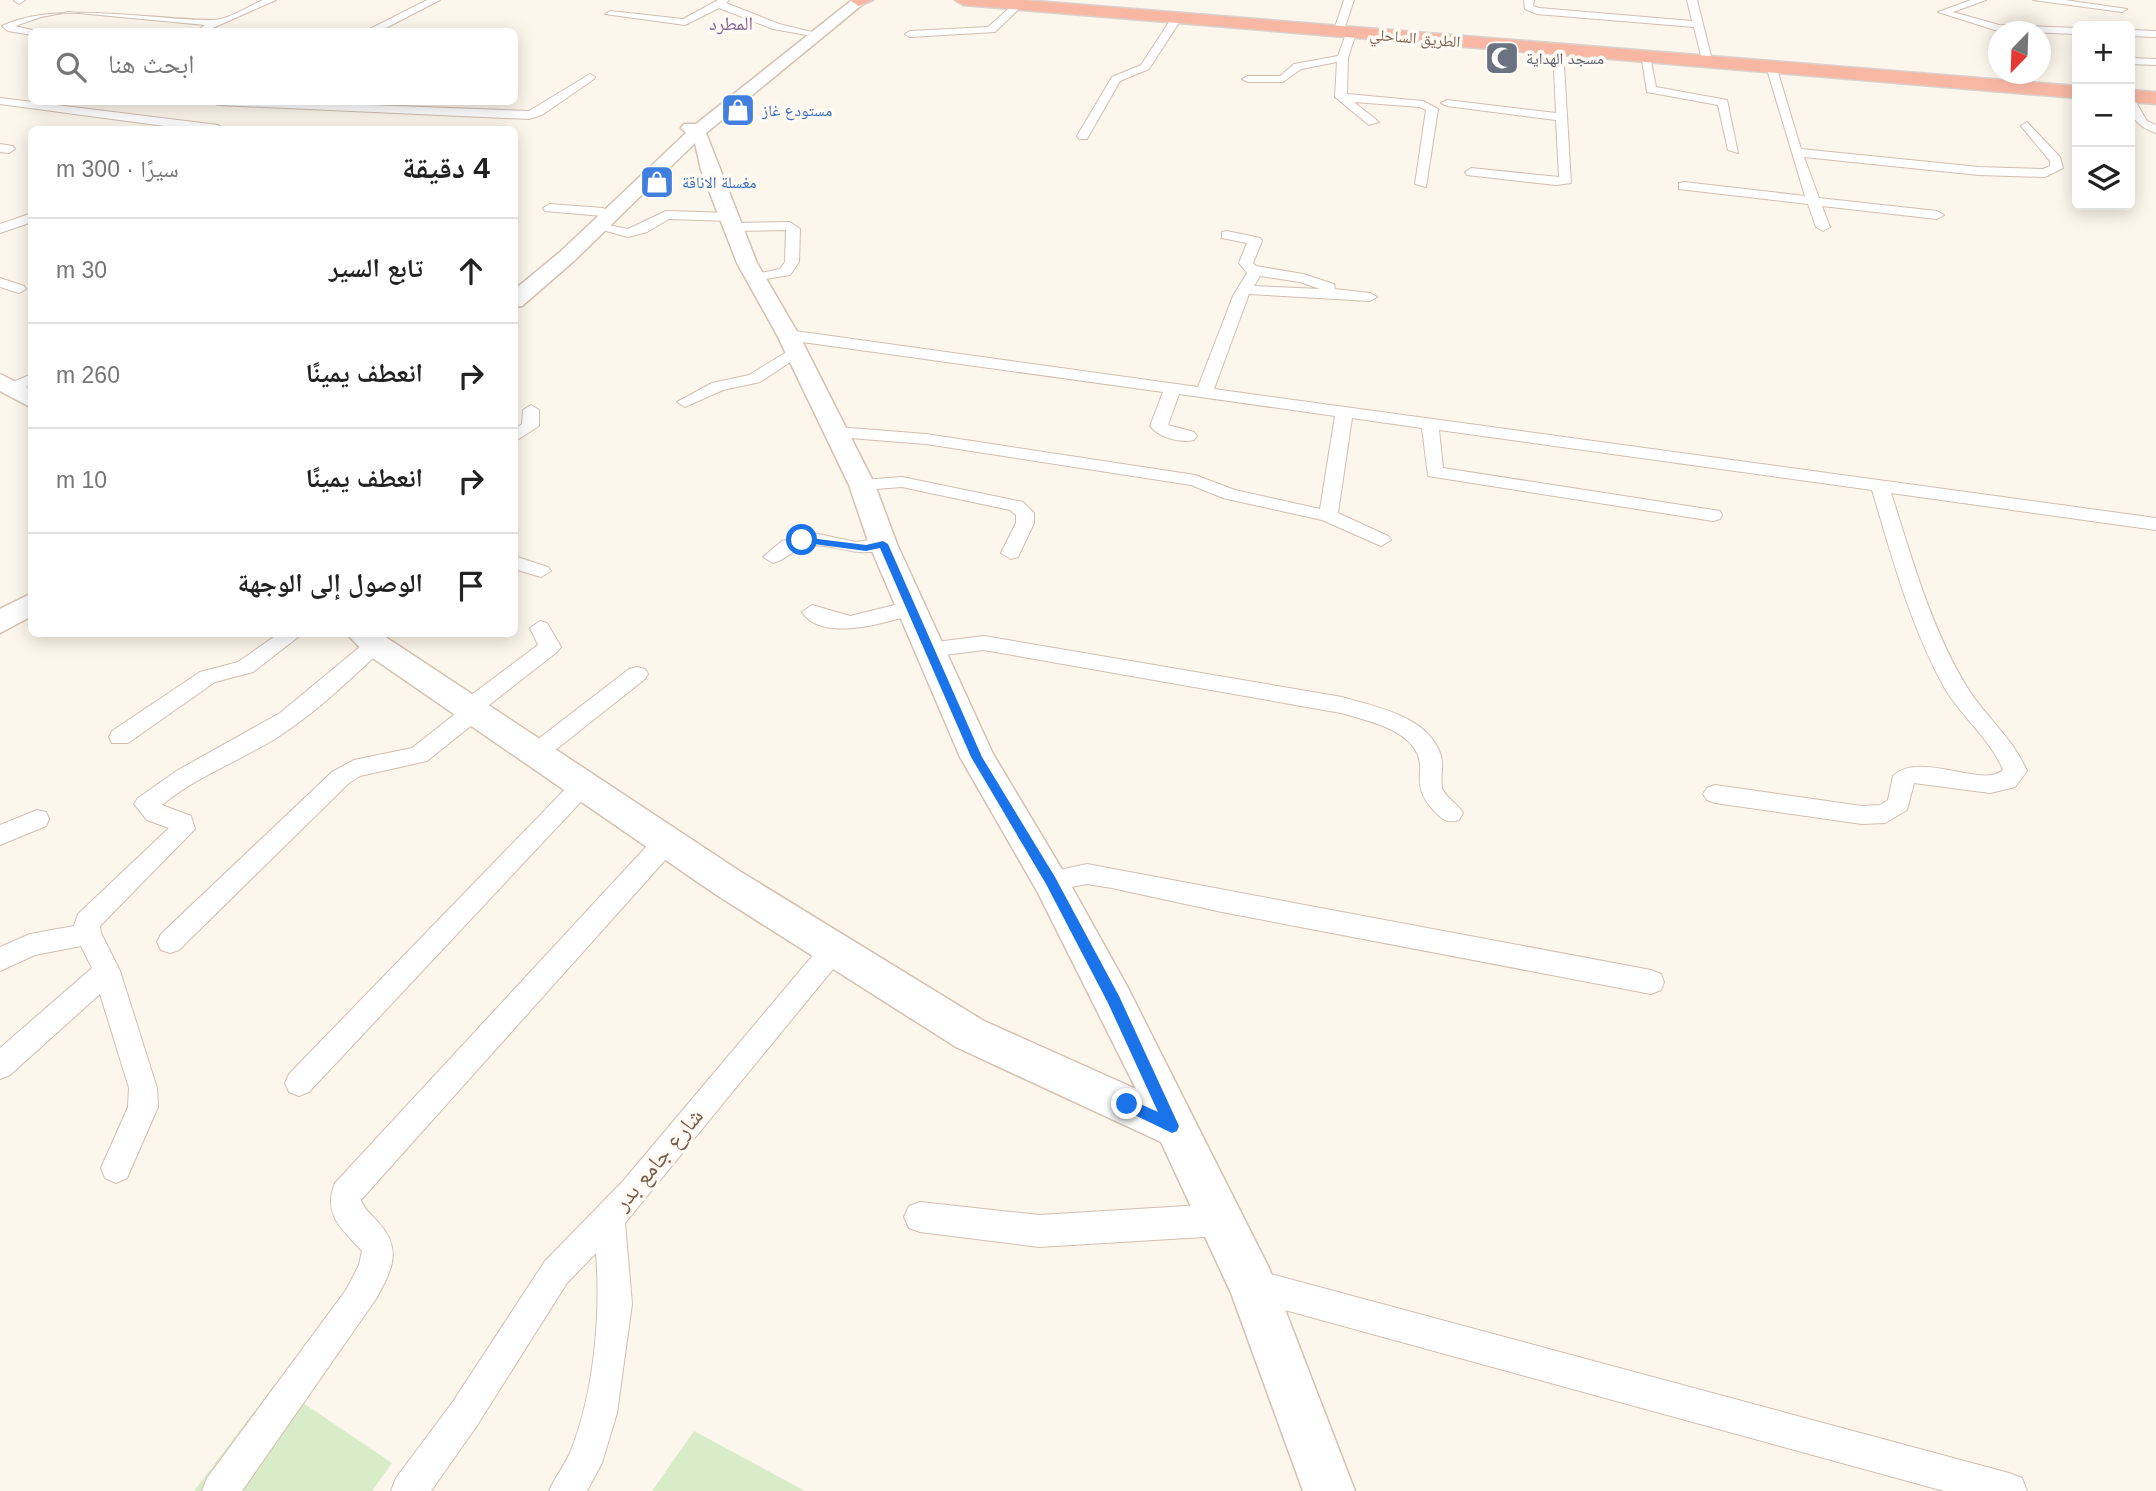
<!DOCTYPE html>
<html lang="ar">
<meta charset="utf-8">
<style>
:root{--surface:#fff;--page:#f2f2f2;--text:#222;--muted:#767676;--line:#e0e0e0}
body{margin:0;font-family:Arial,"Noto Naskh Arabic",sans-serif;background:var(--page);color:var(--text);direction:rtl}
.controls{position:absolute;right:21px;top:21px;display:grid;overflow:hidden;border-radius:10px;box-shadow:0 4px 18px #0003}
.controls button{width:63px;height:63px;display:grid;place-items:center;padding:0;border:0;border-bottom:2px solid var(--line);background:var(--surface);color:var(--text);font:35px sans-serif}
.compass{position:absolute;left:1988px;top:21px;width:63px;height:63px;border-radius:50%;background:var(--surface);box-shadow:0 4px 18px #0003;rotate:203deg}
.stop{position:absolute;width:21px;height:21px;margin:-16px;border:5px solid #1a73e8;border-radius:50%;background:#fff}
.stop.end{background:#1a73e8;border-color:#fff;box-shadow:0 2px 7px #0008}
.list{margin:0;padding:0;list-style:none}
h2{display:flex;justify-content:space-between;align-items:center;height:91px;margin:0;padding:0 28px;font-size:30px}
h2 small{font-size:23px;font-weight:400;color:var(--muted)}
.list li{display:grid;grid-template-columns:46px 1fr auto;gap:21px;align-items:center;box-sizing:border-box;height:105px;padding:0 28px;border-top:2px solid var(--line)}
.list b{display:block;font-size:26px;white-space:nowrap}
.list em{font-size:23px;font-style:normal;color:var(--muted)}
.icon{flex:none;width:38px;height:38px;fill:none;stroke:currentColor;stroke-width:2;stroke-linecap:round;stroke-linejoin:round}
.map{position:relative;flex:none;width:2156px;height:1491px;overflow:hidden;direction:ltr}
.search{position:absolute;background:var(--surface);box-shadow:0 4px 18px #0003;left:28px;top:28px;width:490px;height:77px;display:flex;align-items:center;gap:18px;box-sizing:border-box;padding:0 24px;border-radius:10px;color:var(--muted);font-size:26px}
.panel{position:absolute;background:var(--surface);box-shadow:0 4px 18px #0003;left:28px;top:126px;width:490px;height:511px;border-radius:10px;direction:rtl}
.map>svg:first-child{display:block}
.green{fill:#d8ecc9}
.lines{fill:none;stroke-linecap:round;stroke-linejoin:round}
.street-casing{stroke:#d1beb0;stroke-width:2}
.secondary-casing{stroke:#d6c0b0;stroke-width:3}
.highway-casing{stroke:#dad1cd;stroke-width:3}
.street{fill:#fff;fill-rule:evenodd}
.secondary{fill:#fff;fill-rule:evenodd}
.highway{fill:#f7b7a3;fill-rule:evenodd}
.route{fill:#1a73e8}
.labels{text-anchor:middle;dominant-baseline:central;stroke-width:7;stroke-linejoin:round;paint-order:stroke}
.far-street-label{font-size:16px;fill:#7a5c4d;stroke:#fffaf3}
.far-worship-label{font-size:16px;fill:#5b616d;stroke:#fffaf3;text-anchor:start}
.far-shop-label{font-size:16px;fill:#366cbe;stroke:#fffaf3;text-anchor:start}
.far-quarter-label{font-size:19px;fill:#846695;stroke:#fffaf3}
.near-street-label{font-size:23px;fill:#7a5c4d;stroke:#fffaf3}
</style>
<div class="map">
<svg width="2156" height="1491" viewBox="0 0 2156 1491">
<rect width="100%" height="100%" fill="#fdf6ec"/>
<g class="green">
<path d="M 275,1384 L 392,1463 L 372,1491 L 194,1491 Z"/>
<path d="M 694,1431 L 805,1491 L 652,1491 Z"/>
</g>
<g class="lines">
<g class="street-casing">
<g id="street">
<path d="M 25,0 L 19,4 L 14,1 L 15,0 Z"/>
<path d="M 263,0 L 276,0 L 206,31 L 201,28 L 205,25 L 68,12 L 41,17 L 15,26 L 40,32 L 32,32 L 32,35 L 8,31 L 2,26 C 55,0 152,20 213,20 C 228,20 249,6 263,0 Z"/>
<path d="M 427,0 L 440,0 L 378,32 L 364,32 Z"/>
<path d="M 718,0 L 729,0 L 726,3 L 779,24 L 812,32 L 807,35 L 773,29 L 719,8 L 685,25 L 605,14 L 610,11 L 683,19 Z"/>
<path d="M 1344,0 L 1354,0 L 1345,27 L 1340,30 L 1335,27 Z"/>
<path d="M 1524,0 L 1534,0 L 1533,6 L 1539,8 L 1692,21 L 1687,0 L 1697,0 L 1711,56 L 1706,59 L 1701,56 L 1694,27 L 1537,14 L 1525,9 Z"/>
<path d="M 1971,0 L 1986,0 L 1953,12 L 1999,25 L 2077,28 L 2077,34 L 1998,31 L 1938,12 Z"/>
<path d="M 2033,0 L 2065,0 L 2127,9 L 2122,12 Z"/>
<path d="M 1015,3 L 1023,5 L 995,32 L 910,37 L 905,34 L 910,31 L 988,27 Z"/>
<path d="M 1173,16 L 1182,18 L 1149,69 L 1120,81 L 1087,139 L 1079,139 L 1077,136 L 1112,77 L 1141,65 Z"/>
<path d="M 2130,30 L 2156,31 L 2156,37 L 2130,36 Z"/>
<path d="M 1347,31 L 1356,33 L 1348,58 L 1347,94 L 1423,101 L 1438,109 L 1426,187 L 1415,184 L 1426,110 L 1420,107 L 1354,102 L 1379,122 L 1369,125 L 1335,97 L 1337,62 L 1301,69 L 1283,82 L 1248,82 L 1242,79 L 1248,76 L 1280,76 L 1294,64 L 1338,56 Z"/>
<path d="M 1558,46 L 1563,49 L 1571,183 L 1556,185 L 1467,175 L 1465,172 L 1471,168 L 1559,177 L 1556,120 L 1447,106 L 1441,103 L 1447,100 L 1556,113 L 1553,49 Z"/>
<path d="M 1641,54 L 1650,56 L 1656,87 L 1727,100 L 1738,153 L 1728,150 L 1718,105 L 1647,92 Z"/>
<path d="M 2131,58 L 2156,59 L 2156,65 L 2130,64 Z"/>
<path d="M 1771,63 L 1776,66 L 1801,149 L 1979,167 L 2043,169 L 2050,166 L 2050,161 L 2021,126 L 2027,122 L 2060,157 L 2063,168 L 2045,177 L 1979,175 L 1804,157 L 1819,198 L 1937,211 L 1944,215 L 1937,219 L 1822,206 L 1830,227 L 1823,231 L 1816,227 L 1808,204 L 1679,189 L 1679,183 L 1684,182 L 1805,196 L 1766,66 Z"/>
<path d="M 590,74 L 595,77 L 594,79 L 542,115 L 529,119 L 218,105 L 212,102 L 289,102 L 529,111 Z"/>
<path d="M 0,98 L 218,125 L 224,129 L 194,130 L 0,104 Z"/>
<path d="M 2130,98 L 2134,99 L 2147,121 L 2156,125 L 2156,133 C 2138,127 2129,117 2130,98 Z"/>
<path d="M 0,144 L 13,146 L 15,149 L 9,153 L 0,152 Z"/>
<path d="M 550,204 L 603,208 L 610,212 L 603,216 L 545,211 L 543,208 Z"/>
<path d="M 666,211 L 730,213 L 737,217 L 730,221 L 669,219 L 647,232 L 628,237 L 592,227 L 599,223 L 628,229 Z"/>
<path d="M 32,213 L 32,222 L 0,233 L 0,224 Z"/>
<path d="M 790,222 L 800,229 L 799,262 L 790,275 L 752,281 L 752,275 L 780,269 L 785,262 L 786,230 L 733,231 L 726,227 L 733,223 Z"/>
<path d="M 1227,231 L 1260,238 L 1262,241 L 1253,263 L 1256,266 L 1303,274 L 1334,284 L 1335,289 L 1370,293 L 1377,297 L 1370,301 L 1249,294 L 1214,389 L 2156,518 L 2156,530 L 1891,493 C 1912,558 1930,625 1965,684 C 1983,715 2012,736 2027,771 L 2015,787 L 1990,793 L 1914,783 L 1907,810 L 1885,823 L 1862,824 L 1715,803 L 1707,800 L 1703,794 L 1707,788 L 1715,785 L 1862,806 L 1880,805 L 1888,800 L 1893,776 C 1919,750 1984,789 2003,770 C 1990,738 1961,717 1944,687 C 1910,625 1892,557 1872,490 L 1439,430 L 1443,468 L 1720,511 L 1722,515 L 1720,519 L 1713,521 L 1428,476 L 1422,428 L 1352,418 L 1338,513 L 1388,536 L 1391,540 L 1381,546 L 1322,520 L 1223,498 L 1191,485 L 926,444 L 837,437 L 828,432 L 837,427 L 926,434 L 1195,475 L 1235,490 L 1320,509 L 1335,416 L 1179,394 L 1168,425 L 1194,432 L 1197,436 L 1194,440 C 1179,443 1160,438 1150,426 L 1163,392 L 788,340 L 780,335 L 788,330 L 1198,387 L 1233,296 L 1247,273 L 1239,263 L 1247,243 L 1222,238 L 1222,232 ZM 1260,276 L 1300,282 L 1320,289 L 1254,286 Z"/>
<path d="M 0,278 L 24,286 L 26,289 L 19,293 L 0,287 Z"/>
<path d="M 795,347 L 801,349 L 801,355 L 760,382 L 723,390 L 685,407 L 677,402 L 712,383 L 749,375 Z"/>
<path d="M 32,374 L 32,385 L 9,392 L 1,387 Z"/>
<path d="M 531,405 L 539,410 L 539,426 L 514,442 L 514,429 L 522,424 L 523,410 Z"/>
<path d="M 902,477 L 1023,502 L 1034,513 L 1034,523 L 1018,557 L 1011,559 L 1001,553 L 1016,523 L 1016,515 L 1010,510 L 902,487 L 862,490 L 853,485 L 862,480 Z"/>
<path d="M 818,534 L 856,542 L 883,538 L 893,544 L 890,548 C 851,560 839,542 808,546 C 794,548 786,560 773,563 L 763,557 L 782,541 Z"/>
<path d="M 514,556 L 548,567 L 551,571 L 541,577 L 514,569 Z"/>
<path d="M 911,601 L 921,608 L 918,613 C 891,621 822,644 802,612 L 812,605 L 850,616 Z"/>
<path d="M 540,621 L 547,623 L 561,647 L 557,652 L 484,709 L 482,717 L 427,761 L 360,776 L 348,784 L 179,950 L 170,953 L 161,950 L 157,942 L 161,934 L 332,772 L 354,760 L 412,748 L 460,710 L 462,702 L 538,645 L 530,628 Z"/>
<path d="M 278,634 L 302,634 L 253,672 L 215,682 L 128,743 L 112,743 L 109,737 L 112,731 L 200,672 L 238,662 Z"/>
<path d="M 353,634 L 374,634 L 364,641 L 356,639 Z"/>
<path d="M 984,636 L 1342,697 C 1376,707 1429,716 1441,756 C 1444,766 1440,778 1442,788 C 1445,797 1458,804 1463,813 L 1459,820 C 1449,823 1444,821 1436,813 C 1406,782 1430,771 1414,748 C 1400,727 1364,720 1341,713 L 984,650 L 928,657 L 917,650 L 928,643 Z"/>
<path d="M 375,638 L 385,645 L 382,650 C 349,680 317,712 278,737 C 240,761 197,776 162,805 L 191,816 L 195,829 L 100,926 L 101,933 L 120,971 L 157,1088 L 158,1107 L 127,1178 L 116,1183 L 105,1178 L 101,1168 L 128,1107 L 129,1088 L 100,994 L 10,1075 L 0,1079 L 0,1048 L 92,968 L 81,946 L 35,955 L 0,971 L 0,947 L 30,934 L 74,926 L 78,914 L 169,828 L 147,820 L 134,804 L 138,798 L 178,770 L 280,713 L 368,640 Z"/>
<path d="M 637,667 L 645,669 L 648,674 L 645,679 L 544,759 L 536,761 L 528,759 L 525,753 L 528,747 L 629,669 Z"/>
<path d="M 583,776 L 591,779 L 595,785 L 591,791 L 309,1092 L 299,1096 L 289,1092 L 285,1083 L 289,1074 L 575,779 Z"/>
<path d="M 37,810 L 46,812 L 49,819 L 46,826 L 0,845 L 0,825 Z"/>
<path d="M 667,831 L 676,834 L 679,841 L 676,848 L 361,1200 C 363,1208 372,1215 378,1222 C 403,1249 392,1270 376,1299 L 242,1491 L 202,1491 L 207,1478 L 346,1290 L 359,1265 L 362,1251 C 342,1229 322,1214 335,1183 L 658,834 Z"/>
<path d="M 1087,864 L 1651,970 L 1661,974 L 1664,982 L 1661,990 L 1651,994 L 1222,912 L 1112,888 L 1087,884 L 1050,891 L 1041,888 L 1037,881 L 1041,874 Z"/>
<path d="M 834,938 L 843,941 L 847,949 L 843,957 L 625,1223 L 632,1304 L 617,1413 L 602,1463 L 587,1491 L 549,1491 C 555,1477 564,1466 570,1453 C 594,1394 601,1316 596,1253 L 567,1283 L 476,1427 L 431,1491 L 391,1491 L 396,1478 L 452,1403 L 545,1261 L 623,1181 L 825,941 Z"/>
<path d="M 920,1202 L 1039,1215 L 1220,1204 L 1231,1209 L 1236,1220 L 1231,1231 L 1220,1236 L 1039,1247 L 920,1232 L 909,1228 L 904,1217 L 909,1206 Z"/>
<path d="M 1252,1269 L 2009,1473 L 2022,1478 L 2027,1491 L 1944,1491 L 1252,1301 L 1241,1296 L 1236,1285 L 1241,1274 Z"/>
</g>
</g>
<g class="secondary-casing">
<g id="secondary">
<path d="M 852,0 L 868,0 L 706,133 L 757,263 L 799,335 L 875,485 L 897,544 L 993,754 L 1063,871 L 1128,988 L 1269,1268 L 1355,1491 L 1303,1491 L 1231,1293 L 1161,1142 L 956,1047 L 715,894 L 364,652 L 347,634 L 381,634 L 741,872 L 984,1021 L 1136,1089 L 1037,891 L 960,757 L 869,544 L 849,485 L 777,335 L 737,263 L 701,170 L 695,143 L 575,260 L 522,306 L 514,307 L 514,290 L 560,252 L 686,133 L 681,128 L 684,124 L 696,124 Z"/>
<path d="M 0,374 L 32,390 L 32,408 L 0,391 Z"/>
<path d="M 32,593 L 32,616 L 0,633 L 0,609 Z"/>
</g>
</g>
<g class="highway-casing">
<g id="highway">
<path d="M 873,0 L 859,6 L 851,1 L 852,0 Z"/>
<path d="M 955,0 L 1023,0 L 2077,86 L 2077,98 L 963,5 Z"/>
<path d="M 2130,90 L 2156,92 L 2156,104 L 2130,102 Z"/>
</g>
</g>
<use href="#street" class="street"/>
<use href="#secondary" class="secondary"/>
<use href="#highway" class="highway"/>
</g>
<path class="route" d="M 802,537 L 866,545 L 883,541 L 888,544 L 982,757 L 1055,877 L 1119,996 L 1179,1126 L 1177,1131 L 1172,1133 L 1122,1109 L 1122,1100 L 1127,1098 L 1158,1112 L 1108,1003 L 1046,884 L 971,757 L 880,548 L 866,551 L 799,542 Z"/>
<defs>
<g id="mosque-square" transform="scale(1.75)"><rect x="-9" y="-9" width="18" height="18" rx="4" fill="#6b7280" stroke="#fffaf3"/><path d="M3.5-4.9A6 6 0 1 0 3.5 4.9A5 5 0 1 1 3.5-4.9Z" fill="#fff"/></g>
<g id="shop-square" transform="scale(1.75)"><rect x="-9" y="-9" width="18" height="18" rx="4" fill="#3f7fe0" stroke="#fffaf3"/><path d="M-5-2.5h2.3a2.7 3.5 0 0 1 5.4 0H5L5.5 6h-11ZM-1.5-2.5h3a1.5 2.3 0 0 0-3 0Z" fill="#fff"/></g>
</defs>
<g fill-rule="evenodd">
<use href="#mosque-square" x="1502" y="58"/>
<use href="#shop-square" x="738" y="110"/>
<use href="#shop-square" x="657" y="182"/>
</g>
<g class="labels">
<g class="far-street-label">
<text transform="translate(1415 38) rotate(5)">الطريق الساحلي</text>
</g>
<g class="far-worship-label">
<text x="1526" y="58">مسجد الهداية</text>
</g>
<g class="far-shop-label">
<text x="762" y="110">مستودع غاز</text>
<text x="682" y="182">مغسلة الاناقة</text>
</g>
<g class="far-quarter-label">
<text x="731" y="23">المطرد</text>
</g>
<g class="near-street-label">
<text transform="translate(658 1159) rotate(-50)">شارع جامع بدر</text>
</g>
</g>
</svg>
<div class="controls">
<button>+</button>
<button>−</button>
<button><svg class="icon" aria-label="layers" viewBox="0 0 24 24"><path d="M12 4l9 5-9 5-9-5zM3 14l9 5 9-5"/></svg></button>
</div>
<svg class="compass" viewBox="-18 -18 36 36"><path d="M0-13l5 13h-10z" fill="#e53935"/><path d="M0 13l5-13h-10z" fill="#767676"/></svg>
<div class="stop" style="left:802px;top:540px"></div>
<div class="stop end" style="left:1127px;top:1104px"></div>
<div class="search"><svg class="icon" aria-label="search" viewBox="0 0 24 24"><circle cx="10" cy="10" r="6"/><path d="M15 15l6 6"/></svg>ابحث هنا</div>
<section class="panel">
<h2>4 دقيقة<small>سيرًا · 300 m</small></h2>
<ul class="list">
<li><svg class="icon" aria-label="ahead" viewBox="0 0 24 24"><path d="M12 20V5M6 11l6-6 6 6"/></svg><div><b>تابع السير</b></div><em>30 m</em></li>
<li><svg class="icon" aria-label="right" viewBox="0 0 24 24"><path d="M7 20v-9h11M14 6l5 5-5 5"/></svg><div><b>انعطف يمينًا</b></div><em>260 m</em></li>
<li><svg class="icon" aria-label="right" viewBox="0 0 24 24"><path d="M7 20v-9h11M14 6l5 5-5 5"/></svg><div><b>انعطف يمينًا</b></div><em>10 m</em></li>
<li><svg class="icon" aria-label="arrive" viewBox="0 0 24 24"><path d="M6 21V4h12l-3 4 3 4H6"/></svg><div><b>الوصول إلى الوجهة</b></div></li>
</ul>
</section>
</div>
